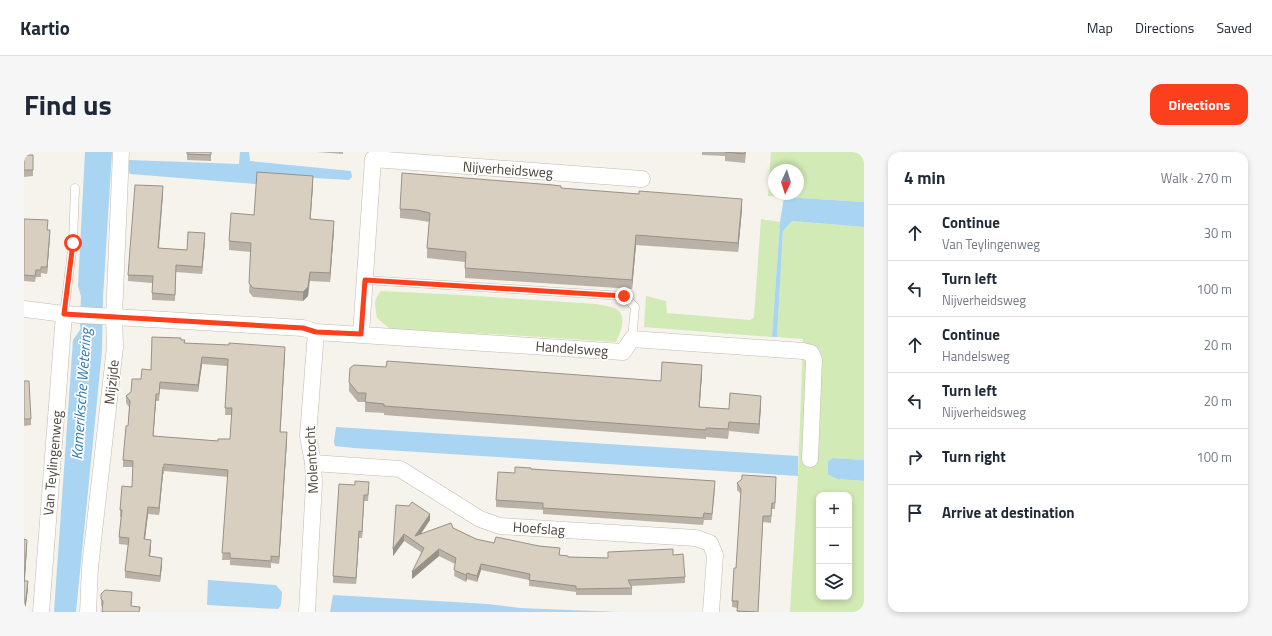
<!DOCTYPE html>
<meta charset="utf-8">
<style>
:root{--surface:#fff;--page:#f6f6f7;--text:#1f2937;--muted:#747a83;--line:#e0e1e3;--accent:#fc3f1d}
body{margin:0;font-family:"Titillium Web",sans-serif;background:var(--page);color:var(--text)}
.controls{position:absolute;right:12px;bottom:12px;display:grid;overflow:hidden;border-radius:8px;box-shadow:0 2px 6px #0003}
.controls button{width:36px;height:36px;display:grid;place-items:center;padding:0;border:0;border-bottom:1px solid var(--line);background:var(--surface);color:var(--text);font:20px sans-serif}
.compass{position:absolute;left:744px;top:12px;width:36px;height:36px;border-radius:50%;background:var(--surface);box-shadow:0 2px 6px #0003;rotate:184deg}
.stop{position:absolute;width:12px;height:12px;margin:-9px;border:3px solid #fc3f1d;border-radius:50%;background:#fff}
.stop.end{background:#fc3f1d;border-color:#fff;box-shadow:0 1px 4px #0008}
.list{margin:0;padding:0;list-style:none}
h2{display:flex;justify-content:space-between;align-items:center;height:52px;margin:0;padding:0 16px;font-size:17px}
h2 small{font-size:13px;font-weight:400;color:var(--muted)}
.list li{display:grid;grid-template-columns:26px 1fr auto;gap:12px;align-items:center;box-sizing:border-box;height:56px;padding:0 16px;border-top:1px solid var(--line)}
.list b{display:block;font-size:15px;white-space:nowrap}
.list p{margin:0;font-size:13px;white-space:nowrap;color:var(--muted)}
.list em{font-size:13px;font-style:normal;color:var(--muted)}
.icon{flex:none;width:22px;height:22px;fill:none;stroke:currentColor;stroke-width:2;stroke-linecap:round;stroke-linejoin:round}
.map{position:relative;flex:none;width:840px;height:460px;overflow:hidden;border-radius:12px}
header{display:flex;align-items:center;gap:24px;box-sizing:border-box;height:56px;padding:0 20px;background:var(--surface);border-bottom:1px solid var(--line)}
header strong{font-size:19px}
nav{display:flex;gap:22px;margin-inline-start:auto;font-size:14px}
.intro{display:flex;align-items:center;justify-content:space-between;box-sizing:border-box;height:96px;padding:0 24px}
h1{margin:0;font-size:28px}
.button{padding:10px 18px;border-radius:12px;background:var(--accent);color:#fff;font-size:14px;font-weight:700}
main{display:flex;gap:24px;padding:0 24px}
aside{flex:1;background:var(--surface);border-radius:12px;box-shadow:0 2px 6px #0003}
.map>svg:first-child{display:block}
.green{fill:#d2eab5;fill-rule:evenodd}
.water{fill:#a9d4f2}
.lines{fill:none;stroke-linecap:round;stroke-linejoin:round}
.lane-casing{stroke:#c2bbae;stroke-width:9}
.street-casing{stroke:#c2bbae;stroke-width:17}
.lane{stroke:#fff;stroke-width:8}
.street{stroke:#fff;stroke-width:16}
.wall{fill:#bab2a6;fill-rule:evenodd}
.shaded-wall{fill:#979187}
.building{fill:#d8cfc1;stroke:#979187;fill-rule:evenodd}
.route{stroke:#fc3f1d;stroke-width:5}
.labels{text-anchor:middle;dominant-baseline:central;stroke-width:3.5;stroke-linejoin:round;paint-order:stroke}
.street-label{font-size:14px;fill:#4b4439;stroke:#fff}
.water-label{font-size:15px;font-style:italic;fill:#2e7ab2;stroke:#fff}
</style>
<header>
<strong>Kartio</strong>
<nav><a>Map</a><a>Directions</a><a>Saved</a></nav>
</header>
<div class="intro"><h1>Find us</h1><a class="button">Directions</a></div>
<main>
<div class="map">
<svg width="840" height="460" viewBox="0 0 840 460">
<rect width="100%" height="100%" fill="#f6f3ec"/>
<g class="green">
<path d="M 747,0 L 840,0 L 840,50 L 744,44 ZM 750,18 L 774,18 L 774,42 L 750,42 Z"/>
<path d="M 737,67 L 756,70 L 748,185 L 620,175 L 622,144 L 642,149 L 643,161 L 726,168 L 730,165 Z"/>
<path d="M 768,69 L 840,75 L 840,308 L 809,306 L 804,309 L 804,323 L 814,327 L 840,329 L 840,460 L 766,460 L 774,324 L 779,187 L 753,185 L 759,79 ZM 795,343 L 825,343 L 825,445 L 795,445 Z"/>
<path d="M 357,139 L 436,143 L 572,152 C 578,153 585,154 591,156 C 604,163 597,180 592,190 L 485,183 L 366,177 L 353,166 C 351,155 349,148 357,139 Z"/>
</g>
<g class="water">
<path d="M 61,0 L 88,0 L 79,145 L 78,199 L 52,460 L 30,460 L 49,188 L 56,178 L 57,144 L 54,134 Z"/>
<path d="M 216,0 L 225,0 L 226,9 L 327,19 L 328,25 L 325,28 L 256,24 L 233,32 L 106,22 L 105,20 L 105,8 L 215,12 Z"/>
<path d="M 760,45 L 840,50 L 840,75 L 768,69 L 759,79 L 753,185 L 748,185 L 756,70 Z"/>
<path d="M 312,275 L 774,304 L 774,324 L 330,296 L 311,294 L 310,290 Z"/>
<path d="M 809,306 L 840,308 L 840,329 L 814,327 L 804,323 L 804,309 Z"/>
<path d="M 184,428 L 252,433 L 258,440 L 257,453 L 254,457 L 183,453 Z"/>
<path d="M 309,443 L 464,452 L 496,456 L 596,460 L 306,460 Z"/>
</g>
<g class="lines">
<g class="lane-casing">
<g id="lane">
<path d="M 341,128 L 600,144 L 611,155 L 608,187"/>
<path d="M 40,162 L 49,91 L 51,36"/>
</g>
</g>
<g class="street-casing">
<g id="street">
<path d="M 0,157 L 40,162 L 17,460"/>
<path d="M 40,162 L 279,176 L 292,180 L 599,200 L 608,187 L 779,199 L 787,201 L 790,208 L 786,307"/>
<path d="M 337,182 L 349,7 L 618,27"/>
<path d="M 289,311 L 376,317 L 456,367 L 476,374 L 672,386 L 686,391 L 691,403 L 687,460"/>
<path d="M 64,460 L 66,415 L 91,195 L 90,164 L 97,0"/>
<path d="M 283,460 L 290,331 L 289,311 L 284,284 L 292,180"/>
</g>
</g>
<use href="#lane" class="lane"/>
<use href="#street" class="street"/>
</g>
<g class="wall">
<path d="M 0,0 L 2,3 L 9,3 L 9,24 L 0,25 Z"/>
<path d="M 163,0 L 187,0 L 187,9 L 163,8 Z"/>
<path d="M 293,0 L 319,0 L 319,2 Z"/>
<path d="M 678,0 L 722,0 L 721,11 L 701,9 L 701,4 L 678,3 Z"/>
<path d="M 289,33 L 286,67 L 310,78 L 306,130 L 286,129 L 284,144 L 279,149 L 229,145 L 225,140 L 227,100 L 205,98 L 205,89 L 230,63 Z"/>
<path d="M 537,36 L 718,57 L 714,100 L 612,93 L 608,137 L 441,126 L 441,110 L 403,106 L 403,96 L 405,70 L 393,68 L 376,66 L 376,57 Z"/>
<path d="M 139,41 L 135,96 L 163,98 L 181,88 L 178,122 L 152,120 L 151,149 L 128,148 L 128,131 L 104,129 L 104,123 Z"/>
<path d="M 0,67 L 23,78 L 26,84 L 23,122 L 17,121 L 17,125 L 12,125 L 11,130 L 0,129 Z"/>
<path d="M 157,188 L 161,191 L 261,202 L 256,280 L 263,287 L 255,412 L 247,411 L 247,416 L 206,413 L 206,408 L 198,408 L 204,325 L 140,319 L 140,322 L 139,322 L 135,363 L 124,362 L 121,387 L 127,395 L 126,404 L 138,413 L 136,430 L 101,426 L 101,419 L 104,393 L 95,392 L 95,385 L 97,365 L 96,365 L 96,358 L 108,335 L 109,315 L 99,315 L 99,308 L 104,274 L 105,255 L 102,251 L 102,244 L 107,240 L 117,227 L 127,218 ZM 178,212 L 203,214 L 201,263 L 208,263 L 206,287 L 194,289 L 129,284 L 132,249 L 135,249 L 136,237 L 174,240 Z"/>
<path d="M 362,215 L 637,229 L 678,222 L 675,255 L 705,257 L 737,253 L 735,282 L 705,279 L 704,287 L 682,285 L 682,287 L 360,263 L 360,261 L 341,260 L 341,250 L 334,250 L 325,239 L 325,230 Z"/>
<path d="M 0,229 L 7,267 L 7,273 L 0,274 Z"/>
<path d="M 507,317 L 691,336 L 688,368 L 680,368 L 679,373 L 519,362 L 519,358 L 472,355 L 472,348 L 491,321 Z"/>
<path d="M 713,331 L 752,331 L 751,357 L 748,357 L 747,371 L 739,370 L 734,460 L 713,460 L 714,456 L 708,455 L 708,449 L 712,416 L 717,342 L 713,338 Z"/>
<path d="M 331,333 L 345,336 L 344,349 L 340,349 L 338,386 L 335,386 L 332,432 L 309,431 L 309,424 Z"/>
<path d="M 372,353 L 406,368 L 397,382 L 429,376 L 452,387 L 470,391 L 536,403 L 544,405 L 584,406 L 649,403 L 661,425 L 661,431 L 608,434 L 608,443 L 552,443 L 552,440 L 505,434 L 505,428 L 457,418 L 453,430 L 443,427 L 442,430 L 430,424 L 431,412 L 415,404 L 388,427 L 397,400 L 380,389 L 369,404 Z"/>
<path d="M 0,387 L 3,394 L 1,429 L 4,436 L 1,460 L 0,460 Z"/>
<path d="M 108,446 L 107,454 L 116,460 L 78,455 L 77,453 L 77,447 Z"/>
</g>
<g class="shaded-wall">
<path d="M 289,24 L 289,33 L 286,76 L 286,67 Z"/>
<path d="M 139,34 L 139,41 L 134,102 L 134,96 Z"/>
<path d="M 718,47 L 718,57 L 714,100 L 714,91 Z"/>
<path d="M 310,69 L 310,78 L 306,130 L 306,121 Z"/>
<path d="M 26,78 L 26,84 L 23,122 L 23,115 Z"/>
<path d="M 181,81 L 181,88 L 178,122 L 178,115 Z"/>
<path d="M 612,83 L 612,93 L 608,137 L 608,128 Z"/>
<path d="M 286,120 L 284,144 L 279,149 L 279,140 Z"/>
<path d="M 261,195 L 261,202 L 256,287 L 256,280 Z"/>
<path d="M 178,205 L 178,212 L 174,240 L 174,233 Z"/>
<path d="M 678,213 L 678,222 L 675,265 L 675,255 Z"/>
<path d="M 132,242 L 132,249 L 129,291 L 129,284 Z"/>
<path d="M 737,244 L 737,253 L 735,282 L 735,272 Z"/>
<path d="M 263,280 L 263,287 L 255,412 L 255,405 Z"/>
<path d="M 139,315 L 139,322 L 135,363 L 135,356 Z"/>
<path d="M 340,343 L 340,349 L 338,386 L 338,380 Z"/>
<path d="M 124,355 L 124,362 L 120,394 L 120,387 Z"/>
<path d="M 406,362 L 406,368 L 391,390 L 391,384 Z"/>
<path d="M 335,379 L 335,386 L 332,432 L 332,426 Z"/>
<path d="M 380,382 L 380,389 L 369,404 L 369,397 Z"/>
<path d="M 3,388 L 3,394 L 0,436 L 0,429 Z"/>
<path d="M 127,388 L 127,395 L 125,411 L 125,404 Z"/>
<path d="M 415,397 L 415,404 L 388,427 L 388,420 Z"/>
<path d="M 138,406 L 138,413 L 136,430 L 136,424 Z"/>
<path d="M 457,412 L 457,418 L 453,430 L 453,424 Z"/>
<path d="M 443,421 L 443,427 L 442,430 L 442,423 Z"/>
<path d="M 4,429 L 4,436 L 1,460 L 1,454 Z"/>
</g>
<g class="building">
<path d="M 0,0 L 2,0 L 2,3 L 9,3 L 9,18 L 0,18 Z"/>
<path d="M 163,0 L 187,0 L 187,3 L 163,2 Z"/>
<path d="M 701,0 L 721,0 L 721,2 Z"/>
<path d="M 233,20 L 289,24 L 286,67 L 310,69 L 306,121 L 286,120 L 284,135 L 279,140 L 229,136 L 225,131 L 227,91 L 205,89 L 207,61 L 230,63 Z"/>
<path d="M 378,21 L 529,33 L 537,34 L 537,36 L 615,42 L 615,39 L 718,47 L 714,91 L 612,83 L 608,128 L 441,116 L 442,100 L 403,96 L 406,61 L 393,58 L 376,57 Z"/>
<path d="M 111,33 L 139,34 L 134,96 L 163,98 L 164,80 L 181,81 L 178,115 L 152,113 L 151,143 L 128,141 L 129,124 L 104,123 Z"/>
<path d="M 0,67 L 24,68 L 23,78 L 26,78 L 23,115 L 17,115 L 17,118 L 12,118 L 11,124 L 0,123 Z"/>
<path d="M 128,185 L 157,186 L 157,188 L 161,188 L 160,191 L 205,193 L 205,191 L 261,195 L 256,280 L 263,280 L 255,405 L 247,404 L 247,409 L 220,407 L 206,406 L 206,401 L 198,401 L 204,318 L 140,312 L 140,315 L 139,315 L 135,356 L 124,355 L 120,387 L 127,388 L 125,404 L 138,406 L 136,424 L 101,419 L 105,386 L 95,385 L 98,358 L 96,358 L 98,334 L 108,335 L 109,309 L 99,308 L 102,274 L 104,274 L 106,249 L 102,244 L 107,240 L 108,227 L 117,227 L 118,217 L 127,218 ZM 178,205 L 204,207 L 201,256 L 208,256 L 206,287 L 194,287 L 194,289 L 129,284 L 132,242 L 135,242 L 136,230 L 174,233 Z"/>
<path d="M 363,209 L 637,229 L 638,210 L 678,213 L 675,255 L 705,257 L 706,241 L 737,244 L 735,272 L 705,270 L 704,277 L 682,276 L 682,278 L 360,254 L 360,252 L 341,250 L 342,241 L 334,241 L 325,230 L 326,216 L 330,213 L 362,215 Z"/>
<path d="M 0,229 L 5,229 L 7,267 L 0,267 Z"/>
<path d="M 491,315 L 507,316 L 507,317 L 691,329 L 688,362 L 680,361 L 679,366 L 519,356 L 519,351 L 472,348 L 474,320 L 491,321 Z"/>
<path d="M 718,323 L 752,325 L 751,351 L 748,351 L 747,364 L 739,364 L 734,460 L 713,459 L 714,449 L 708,449 L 710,416 L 712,416 L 717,337 L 713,331 L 718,327 Z"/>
<path d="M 331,329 L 345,330 L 344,343 L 340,343 L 338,380 L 335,379 L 332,426 L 309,424 L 315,332 L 331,333 Z"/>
<path d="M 388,350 L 406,362 L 391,384 L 427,371 L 429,376 L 452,387 L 470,391 L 472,385 L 515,394 L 536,396 L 535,403 L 544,404 L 544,405 L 584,406 L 584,400 L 649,397 L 649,403 L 659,402 L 661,425 L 604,428 L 608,436 L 552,437 L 552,434 L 505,428 L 506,422 L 457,412 L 453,424 L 443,421 L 442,423 L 430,418 L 432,406 L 415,397 L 388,420 L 400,396 L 380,382 L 369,397 L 372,353 L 385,354 Z"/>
<path d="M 0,387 L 3,388 L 0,429 L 4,429 L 1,454 L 0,454 Z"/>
<path d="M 81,438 L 108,440 L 107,454 L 116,455 L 115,460 L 78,460 L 79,449 L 77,447 L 77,442 Z"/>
</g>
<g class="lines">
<path class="route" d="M 49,91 L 40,162 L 279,176 L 292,180 L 337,182 L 341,128 L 600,144"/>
</g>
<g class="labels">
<g class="street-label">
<text transform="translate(484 17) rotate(4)">Nijverheidsweg</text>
<text transform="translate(548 196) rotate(4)">Handelsweg</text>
<text transform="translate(87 230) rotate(-84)">Mijzijde</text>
<text transform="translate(287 308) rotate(-93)">Molentocht</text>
<text transform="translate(28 311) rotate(-85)">Van Teylingenweg</text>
<text transform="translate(515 376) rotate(4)">Hoefslag</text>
</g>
<g class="water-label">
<text transform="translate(57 242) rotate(-86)">Kameriksche Wetering</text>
</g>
</g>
</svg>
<div class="controls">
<button>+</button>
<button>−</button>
<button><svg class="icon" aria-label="layers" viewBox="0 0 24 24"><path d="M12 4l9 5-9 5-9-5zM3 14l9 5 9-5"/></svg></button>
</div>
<svg class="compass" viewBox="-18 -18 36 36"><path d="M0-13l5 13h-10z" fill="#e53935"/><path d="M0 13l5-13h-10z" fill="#747a83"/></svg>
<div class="stop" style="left:49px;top:91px"></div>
<div class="stop end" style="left:600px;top:144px"></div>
</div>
<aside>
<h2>4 min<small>Walk · 270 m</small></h2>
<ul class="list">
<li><svg class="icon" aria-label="ahead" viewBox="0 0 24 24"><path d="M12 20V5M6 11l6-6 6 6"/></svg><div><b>Continue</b><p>Van Teylingenweg</p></div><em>30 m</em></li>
<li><svg class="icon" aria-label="left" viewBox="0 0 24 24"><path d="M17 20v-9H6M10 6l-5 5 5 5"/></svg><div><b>Turn left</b><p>Nijverheidsweg</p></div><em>100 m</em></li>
<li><svg class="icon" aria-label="ahead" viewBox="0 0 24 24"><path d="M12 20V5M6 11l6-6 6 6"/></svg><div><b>Continue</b><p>Handelsweg</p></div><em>20 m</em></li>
<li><svg class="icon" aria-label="left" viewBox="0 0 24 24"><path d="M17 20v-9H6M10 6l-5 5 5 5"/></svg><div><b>Turn left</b><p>Nijverheidsweg</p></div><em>20 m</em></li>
<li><svg class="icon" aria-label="right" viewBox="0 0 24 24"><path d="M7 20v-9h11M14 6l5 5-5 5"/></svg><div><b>Turn right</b></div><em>100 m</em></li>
<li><svg class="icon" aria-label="arrive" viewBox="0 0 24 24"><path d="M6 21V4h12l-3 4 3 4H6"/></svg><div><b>Arrive at destination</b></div></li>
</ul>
</aside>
</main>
